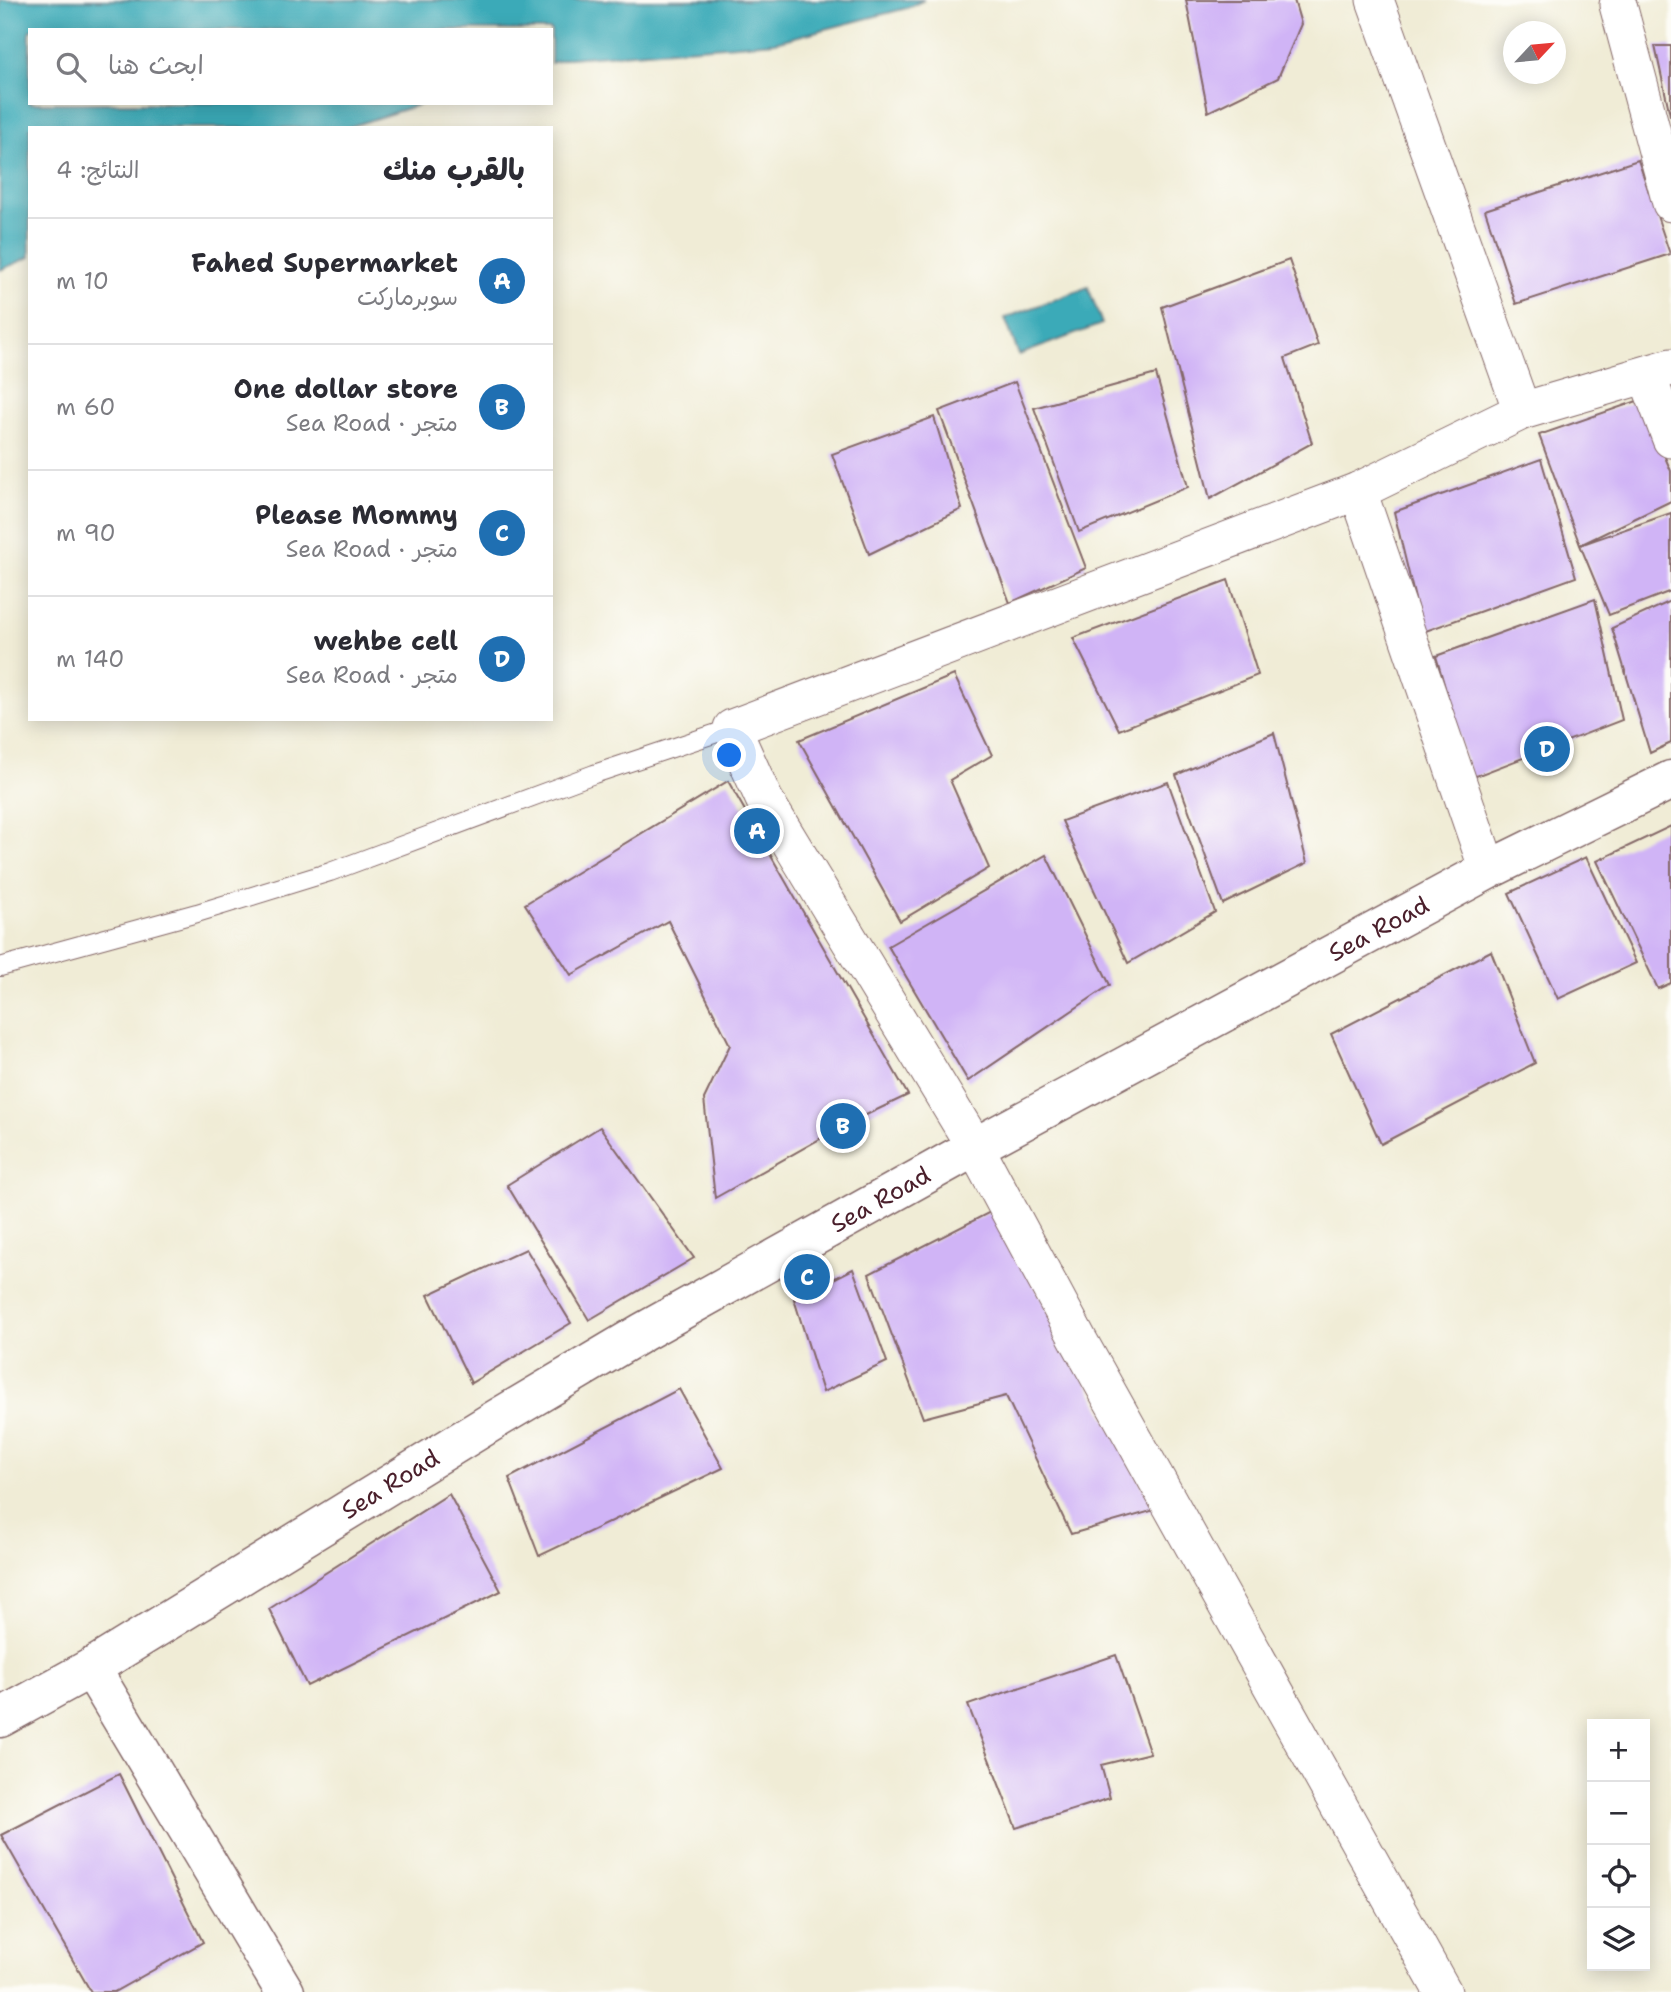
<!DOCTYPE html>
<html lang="ar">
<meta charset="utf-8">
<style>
:root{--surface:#fff;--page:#f2f2f3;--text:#2b2b33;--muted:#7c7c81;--line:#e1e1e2;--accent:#1f6fb2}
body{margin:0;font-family:"Shantell Sans","Playpen Sans Arabic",sans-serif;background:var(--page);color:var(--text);direction:rtl}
.controls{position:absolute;right:21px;bottom:21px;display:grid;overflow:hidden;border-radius:0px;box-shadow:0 4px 18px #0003}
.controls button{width:63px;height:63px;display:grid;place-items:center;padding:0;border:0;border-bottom:2px solid var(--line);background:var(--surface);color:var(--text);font:35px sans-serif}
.compass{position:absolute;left:1503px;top:21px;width:63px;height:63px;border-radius:50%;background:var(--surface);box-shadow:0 4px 18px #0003;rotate:64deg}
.you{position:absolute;left:730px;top:756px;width:24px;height:24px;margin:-18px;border:5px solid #fff;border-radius:50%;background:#1a73e8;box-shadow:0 0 0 10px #1a73e833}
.badge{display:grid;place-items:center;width:46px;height:46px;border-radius:50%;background:var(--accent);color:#fff;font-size:23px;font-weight:700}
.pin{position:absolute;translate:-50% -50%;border:4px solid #fff;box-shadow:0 2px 7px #0006}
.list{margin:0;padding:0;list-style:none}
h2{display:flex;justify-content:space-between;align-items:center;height:91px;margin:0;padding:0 28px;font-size:30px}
h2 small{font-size:23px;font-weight:400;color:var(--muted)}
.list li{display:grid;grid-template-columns:46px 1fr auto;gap:21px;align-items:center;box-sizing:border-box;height:126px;padding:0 28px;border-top:2px solid var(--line)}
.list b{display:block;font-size:26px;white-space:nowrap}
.list p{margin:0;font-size:23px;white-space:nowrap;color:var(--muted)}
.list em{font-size:23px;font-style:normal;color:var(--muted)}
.icon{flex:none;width:38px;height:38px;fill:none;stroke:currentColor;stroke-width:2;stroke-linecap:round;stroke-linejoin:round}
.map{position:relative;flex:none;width:1671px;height:1992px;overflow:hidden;direction:ltr}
.search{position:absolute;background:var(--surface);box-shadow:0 4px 18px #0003;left:28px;top:28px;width:525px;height:77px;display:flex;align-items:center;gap:18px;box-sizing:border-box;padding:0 24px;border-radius:0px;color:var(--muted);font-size:26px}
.panel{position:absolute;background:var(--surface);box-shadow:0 4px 18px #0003;left:28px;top:126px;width:525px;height:595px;border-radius:0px;direction:rtl}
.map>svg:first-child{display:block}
.water{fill:#3aaab8;stroke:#426472;stroke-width:2}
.building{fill:#d0b4f6}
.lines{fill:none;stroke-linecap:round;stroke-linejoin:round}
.lane-casing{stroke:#846767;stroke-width:20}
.street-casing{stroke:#846767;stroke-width:39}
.secondary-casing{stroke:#846767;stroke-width:41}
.primary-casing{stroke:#846767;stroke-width:41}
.lane{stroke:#fff;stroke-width:18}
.street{stroke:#fff;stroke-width:37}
.secondary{stroke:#fff;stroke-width:38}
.primary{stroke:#fff;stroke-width:38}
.labels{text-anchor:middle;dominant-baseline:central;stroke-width:5;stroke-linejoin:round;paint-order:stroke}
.street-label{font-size:24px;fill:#4a1f2b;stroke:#fdfcf7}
</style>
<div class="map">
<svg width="1671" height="1992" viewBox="0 0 1671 1992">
<rect width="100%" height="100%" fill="#fdfcf7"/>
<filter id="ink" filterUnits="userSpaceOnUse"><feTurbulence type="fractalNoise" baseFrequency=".0143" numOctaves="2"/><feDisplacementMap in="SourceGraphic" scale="14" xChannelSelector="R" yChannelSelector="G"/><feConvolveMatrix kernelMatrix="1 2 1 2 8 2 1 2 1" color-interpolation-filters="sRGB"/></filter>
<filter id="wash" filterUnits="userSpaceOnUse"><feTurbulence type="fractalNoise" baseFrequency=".00686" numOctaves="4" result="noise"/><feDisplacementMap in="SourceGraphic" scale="28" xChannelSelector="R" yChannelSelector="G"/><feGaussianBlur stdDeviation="1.57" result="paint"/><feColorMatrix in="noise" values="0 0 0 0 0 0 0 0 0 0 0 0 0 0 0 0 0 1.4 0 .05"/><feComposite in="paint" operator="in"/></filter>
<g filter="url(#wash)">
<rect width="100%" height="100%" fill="#f0ecd6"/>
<g class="water">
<path d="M 0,0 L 924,0 L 907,8 L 775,42 L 569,58 L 551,63 L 551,30 L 30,30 L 30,103 L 424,103 L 346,128 L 30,128 L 30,257 L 0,270 Z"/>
<path d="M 1088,287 L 1102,324 L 1019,355 L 1005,318 Z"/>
</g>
<g id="blocks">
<g class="building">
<path d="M 1186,0 L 1294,0 L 1301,24 L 1278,78 L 1208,112 Z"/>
<path d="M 1655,46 L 1671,46 L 1671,115 L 1670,115 Z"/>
<path d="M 1638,160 L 1670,254 L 1516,304 L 1485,210 Z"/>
<path d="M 1289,260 L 1318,345 L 1285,358 L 1312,443 L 1210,499 L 1162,307 Z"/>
<path d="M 1156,374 L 1188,487 L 1079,532 L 1034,408 Z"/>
<path d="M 1015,382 L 1086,568 L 1010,603 L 939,411 Z"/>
<path d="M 1640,400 L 1671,471 L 1671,501 L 1580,545 L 1671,513 L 1671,591 L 1609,615 L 1580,545 L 1539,435 Z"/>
<path d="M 934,417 L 962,509 L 869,554 L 832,454 Z"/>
<path d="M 1541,459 L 1576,577 L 1423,632 L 1394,512 Z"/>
<path d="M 1228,580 L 1258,675 L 1119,730 L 1073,638 Z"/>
<path d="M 1595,599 L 1622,720 L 1471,778 L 1436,656 Z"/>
<path d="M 1671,601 L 1671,743 L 1650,753 L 1612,628 Z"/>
<path d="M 954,675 L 992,755 L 950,780 L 989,868 L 900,921 L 799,740 Z"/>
<path d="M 1274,733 L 1307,863 L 1223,904 L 1176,775 Z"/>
<path d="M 728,781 L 908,1095 L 843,1126 L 715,1198 L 704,1099 L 730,1045 L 668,921 L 571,975 L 525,904 Z"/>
<path d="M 1168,782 L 1215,912 L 1128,963 L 1062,821 Z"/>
<path d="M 1671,826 L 1671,983 L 1658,989 L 1597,861 Z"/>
<path d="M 1046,855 L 1110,985 L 968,1081 L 888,946 Z"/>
<path d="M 1586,857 L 1636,963 L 1558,999 L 1509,893 Z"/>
<path d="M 1491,951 L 1535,1063 L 1381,1144 L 1331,1034 Z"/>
<path d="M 600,1127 L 694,1258 L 589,1320 L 507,1185 Z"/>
<path d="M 994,1210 L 1155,1510 L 1071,1534 L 1006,1396 L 923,1418 L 869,1274 Z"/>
<path d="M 526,1249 L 571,1323 L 471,1383 L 428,1295 Z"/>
<path d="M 853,1269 L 887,1362 L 823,1392 L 794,1299 Z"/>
<path d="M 679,1389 L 723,1468 L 539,1556 L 509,1478 Z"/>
<path d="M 449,1494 L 501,1591 L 307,1686 L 269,1609 Z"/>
<path d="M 1116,1655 L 1150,1753 L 1101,1765 L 1110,1798 L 1016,1828 L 968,1705 Z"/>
<path d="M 119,1774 L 203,1942 L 114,1992 L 91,1992 L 1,1835 Z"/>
</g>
</g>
</g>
<g filter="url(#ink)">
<use href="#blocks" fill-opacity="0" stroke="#846767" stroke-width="2"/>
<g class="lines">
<g class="lane-casing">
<path id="lane" d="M 0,967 L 197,913 L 330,872 L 594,774 L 732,728"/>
</g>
<g class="street-casing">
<g id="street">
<path d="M 1375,0 L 1522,411"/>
<path d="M 1618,5 L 1671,203"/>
<path d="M 1647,376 L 1671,439"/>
<path d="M 1358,491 L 1488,870"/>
<path d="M 1443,1992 L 1079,1341 L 975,1147 L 764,799 L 732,728 L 1358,491 L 1522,411 L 1671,367"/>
</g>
</g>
<g class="secondary-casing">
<path id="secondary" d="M 91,1668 L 285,1992"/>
</g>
<g class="primary-casing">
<g id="primary">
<path id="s1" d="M 0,1718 L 91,1668 L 498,1418 L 643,1332 L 975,1147 L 1488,870 L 1671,780"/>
</g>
</g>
<use href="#lane" class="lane"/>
<use href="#street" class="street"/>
<use href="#secondary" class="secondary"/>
<use href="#primary" class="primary"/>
</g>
</g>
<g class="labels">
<g class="street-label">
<text stroke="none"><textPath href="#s1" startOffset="1589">Sea Road</textPath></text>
<text stroke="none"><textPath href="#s1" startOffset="1022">Sea Road</textPath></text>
<text stroke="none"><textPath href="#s1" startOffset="455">Sea Road</textPath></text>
</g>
</g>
</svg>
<div class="controls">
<button>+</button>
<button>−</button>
<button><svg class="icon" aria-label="locate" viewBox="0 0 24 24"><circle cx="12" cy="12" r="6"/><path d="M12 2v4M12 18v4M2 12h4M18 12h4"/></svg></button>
<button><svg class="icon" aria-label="layers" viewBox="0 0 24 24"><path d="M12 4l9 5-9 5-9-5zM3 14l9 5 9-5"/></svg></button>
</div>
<svg class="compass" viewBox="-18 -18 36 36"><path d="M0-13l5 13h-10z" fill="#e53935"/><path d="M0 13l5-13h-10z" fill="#7c7c81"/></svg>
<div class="you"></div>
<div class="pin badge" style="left:757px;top:831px">A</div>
<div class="pin badge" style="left:843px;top:1126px">B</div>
<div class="pin badge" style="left:807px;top:1277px">C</div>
<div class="pin badge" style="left:1547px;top:749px">D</div>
<div class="search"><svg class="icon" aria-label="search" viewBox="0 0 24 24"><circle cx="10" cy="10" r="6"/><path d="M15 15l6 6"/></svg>ابحث هنا</div>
<section class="panel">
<h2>بالقرب منك<small>النتائج: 4</small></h2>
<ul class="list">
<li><span class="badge">A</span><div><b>Fahed Supermarket</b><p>سوبرماركت</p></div><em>10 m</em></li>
<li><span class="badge">B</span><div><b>One dollar store</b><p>متجر · Sea Road</p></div><em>60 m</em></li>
<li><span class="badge">C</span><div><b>Please Mommy</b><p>متجر · Sea Road</p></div><em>90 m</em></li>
<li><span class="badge">D</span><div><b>wehbe cell</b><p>متجر · Sea Road</p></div><em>140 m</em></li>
</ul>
</section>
</div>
